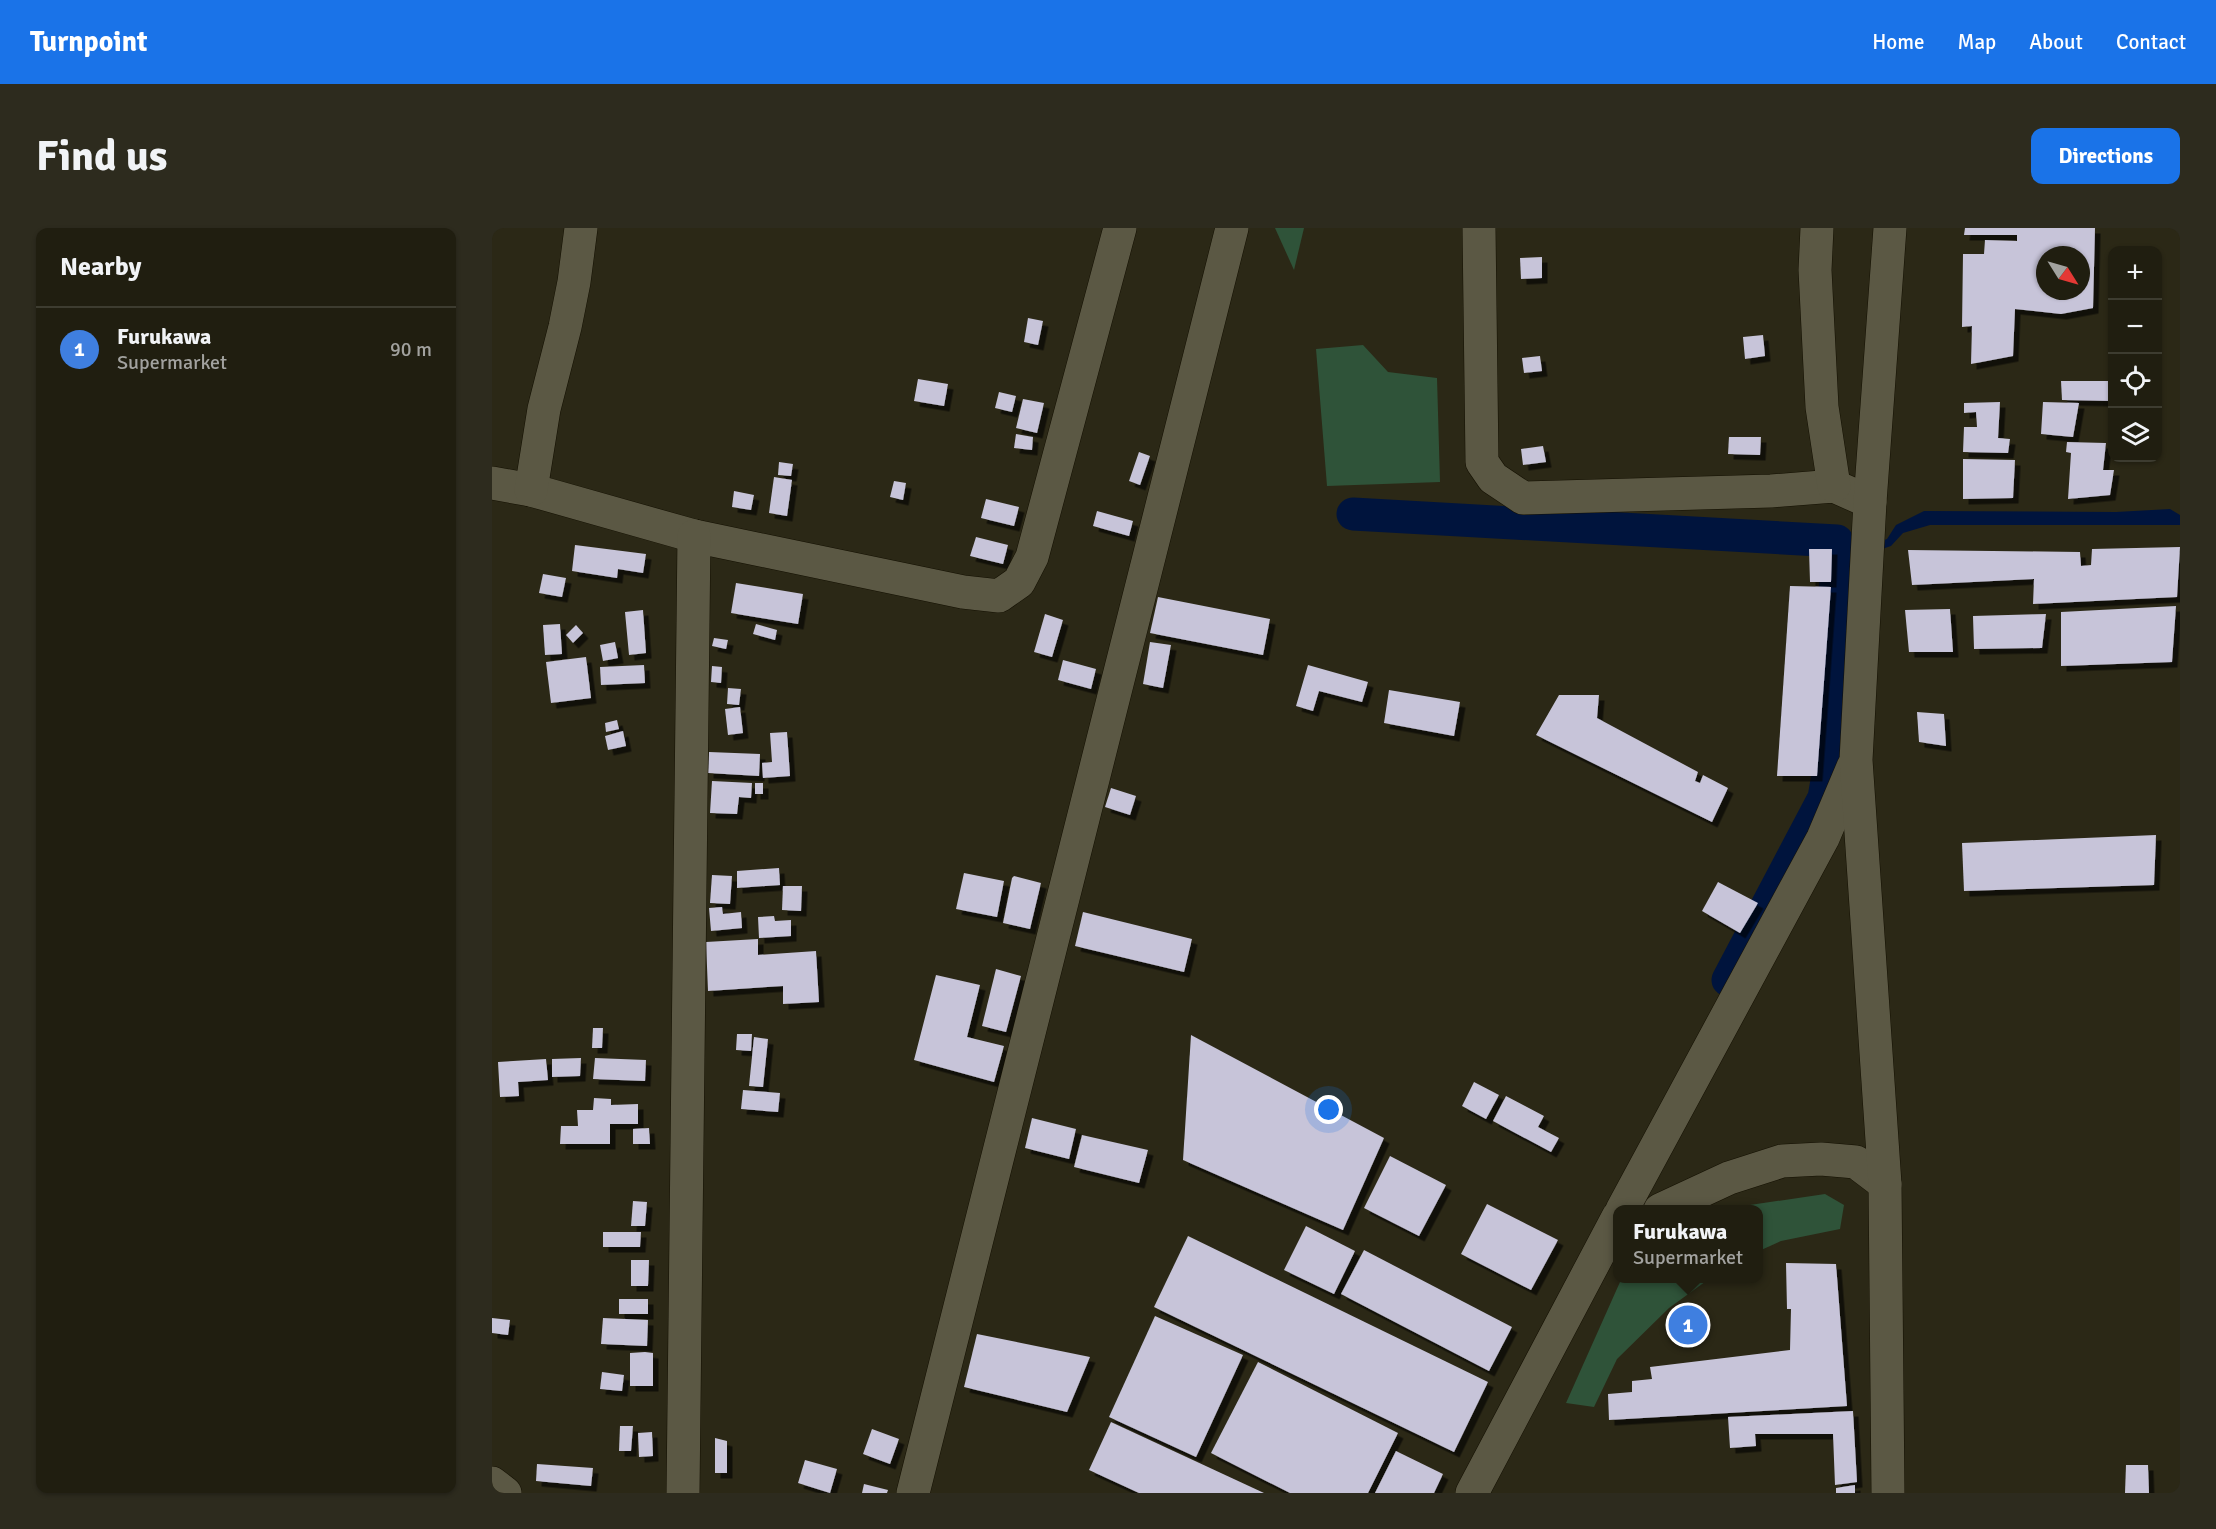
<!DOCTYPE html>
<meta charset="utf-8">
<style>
:root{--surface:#201e10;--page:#2d2b1e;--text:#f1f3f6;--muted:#a2a29f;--line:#3d3c30;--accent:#1a73e8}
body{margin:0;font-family:Signika,sans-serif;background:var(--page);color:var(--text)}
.controls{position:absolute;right:18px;top:18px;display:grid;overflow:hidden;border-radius:12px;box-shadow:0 2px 4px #0004}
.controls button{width:54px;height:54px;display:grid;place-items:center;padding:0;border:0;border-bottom:2px solid var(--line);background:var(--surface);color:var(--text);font:30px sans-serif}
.compass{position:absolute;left:1544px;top:18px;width:54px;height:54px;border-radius:50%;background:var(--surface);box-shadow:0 2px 4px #0004;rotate:127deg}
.you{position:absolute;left:837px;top:882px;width:21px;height:21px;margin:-15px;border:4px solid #fff;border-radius:50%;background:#1a73e8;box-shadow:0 0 0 9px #1a73e833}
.badge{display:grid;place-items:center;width:39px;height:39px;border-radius:50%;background:var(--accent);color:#fff;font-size:20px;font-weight:700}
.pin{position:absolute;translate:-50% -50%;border:3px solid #fff;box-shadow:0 2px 6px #0006}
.popup{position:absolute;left:1121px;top:977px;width:150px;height:78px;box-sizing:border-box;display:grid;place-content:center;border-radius:12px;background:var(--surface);filter:drop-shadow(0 2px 4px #0005);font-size:20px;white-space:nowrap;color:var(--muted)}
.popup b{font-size:22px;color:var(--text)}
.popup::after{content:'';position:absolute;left:50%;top:100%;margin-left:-12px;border:12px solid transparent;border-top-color:var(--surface)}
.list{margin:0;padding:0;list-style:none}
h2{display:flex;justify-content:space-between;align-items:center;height:78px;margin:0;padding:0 24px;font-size:26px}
h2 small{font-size:20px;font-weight:400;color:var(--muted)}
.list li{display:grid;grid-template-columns:39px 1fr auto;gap:18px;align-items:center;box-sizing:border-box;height:84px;padding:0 24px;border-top:2px solid var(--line)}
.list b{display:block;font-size:22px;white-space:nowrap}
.list p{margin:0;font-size:20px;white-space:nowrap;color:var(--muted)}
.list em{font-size:20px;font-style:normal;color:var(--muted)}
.icon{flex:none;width:33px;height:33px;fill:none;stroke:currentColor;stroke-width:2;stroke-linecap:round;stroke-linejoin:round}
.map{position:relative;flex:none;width:1688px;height:1265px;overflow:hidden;border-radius:12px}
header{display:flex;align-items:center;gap:36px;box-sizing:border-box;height:84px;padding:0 30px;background:var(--accent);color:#fff}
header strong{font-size:28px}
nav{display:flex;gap:33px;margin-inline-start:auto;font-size:21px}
.intro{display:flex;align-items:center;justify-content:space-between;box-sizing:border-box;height:144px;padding:0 36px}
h1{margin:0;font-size:42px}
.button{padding:15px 27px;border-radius:12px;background:var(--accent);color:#fff;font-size:21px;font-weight:700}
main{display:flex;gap:36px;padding:0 36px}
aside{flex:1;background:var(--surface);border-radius:12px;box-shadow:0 2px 4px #0004}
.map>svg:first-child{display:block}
.green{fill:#2f5339}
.water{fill:#00143d}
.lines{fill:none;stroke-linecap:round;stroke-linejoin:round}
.canal{stroke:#00143d;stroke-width:33}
.building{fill:#c7c4d9;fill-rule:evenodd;filter:url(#shadow)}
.minor-casing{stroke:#141002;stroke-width:34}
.minor{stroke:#5b5844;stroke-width:33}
</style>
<header>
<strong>Turnpoint</strong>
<nav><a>Home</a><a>Map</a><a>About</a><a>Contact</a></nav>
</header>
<div class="intro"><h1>Find us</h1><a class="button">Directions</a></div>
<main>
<aside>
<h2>Nearby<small></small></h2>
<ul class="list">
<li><span class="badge" style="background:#3f7fe0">1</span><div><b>Furukawa</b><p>Supermarket</p></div><em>90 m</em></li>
</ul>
</aside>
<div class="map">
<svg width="1688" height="1265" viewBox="0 0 1688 1265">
<defs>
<filter id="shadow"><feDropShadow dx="5.5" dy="5.5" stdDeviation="0" flood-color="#0009"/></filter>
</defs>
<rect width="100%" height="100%" fill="#2b2816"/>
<g class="green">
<path d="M 783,0 L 812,0 L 802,42 Z"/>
<path d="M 871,117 L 896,144 L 945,150 L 948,254 L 835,258 L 824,121 Z"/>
<path d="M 1333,966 L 1352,977 L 1348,1001 L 1289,1013 L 1267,1023 L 1266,982 L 1231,981 Z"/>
<path d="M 1133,1050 L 1217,1051 L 1177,1080 L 1125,1131 L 1102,1179 L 1074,1175 L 1128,1054 Z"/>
</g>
<path class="water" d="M 1678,281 L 1688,287 L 1688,297 L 1438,297 L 1411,305 L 1399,318 L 1357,332 L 1355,326 L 1395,311 L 1404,297 L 1432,283 L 1624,284 Z"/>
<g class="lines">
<path class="canal" d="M 861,286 L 1345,313 L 1337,541 L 1332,570 L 1236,752"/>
</g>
<g class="building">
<path d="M 1473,0 L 1603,0 L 1601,80 L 1569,86 L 1523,81 L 1521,128 L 1479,136 L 1480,98 L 1470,99 L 1471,26 L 1492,26 L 1493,12 L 1525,13 L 1525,7 L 1472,7 ZM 1553,27 L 1589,27 L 1589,63 L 1553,63 Z"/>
<path d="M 1050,29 L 1050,50 L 1029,51 L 1028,30 Z"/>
<path d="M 536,90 L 551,93 L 546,117 L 532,114 Z"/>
<path d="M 1271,107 L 1273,128 L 1253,131 L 1251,109 Z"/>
<path d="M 1048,128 L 1050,143 L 1032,145 L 1030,130 Z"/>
<path d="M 426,151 L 456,156 L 452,178 L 422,173 Z"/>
<path d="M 1569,153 L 1620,153 L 1620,173 L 1570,172 Z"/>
<path d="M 507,164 L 524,168 L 520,184 L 503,180 Z"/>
<path d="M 531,171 L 552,175 L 545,205 L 524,200 Z"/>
<path d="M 1508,174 L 1506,210 L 1518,211 L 1516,225 L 1471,224 L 1472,199 L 1485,199 L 1484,184 L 1472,185 L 1472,175 Z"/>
<path d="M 1551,174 L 1587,175 L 1581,209 L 1549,206 Z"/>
<path d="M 524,206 L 541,209 L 540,222 L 522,220 Z"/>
<path d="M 1237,209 L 1269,209 L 1268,227 L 1236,226 Z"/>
<path d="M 1575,214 L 1614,215 L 1611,242 L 1622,242 L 1618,267 L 1576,271 L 1579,225 L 1574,224 Z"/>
<path d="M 1051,218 L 1054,234 L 1031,237 L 1029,221 Z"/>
<path d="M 647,224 L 658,228 L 648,257 L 637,253 Z"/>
<path d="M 1471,231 L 1523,232 L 1521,270 L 1471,271 Z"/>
<path d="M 287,234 L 301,236 L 299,248 L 286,247 Z"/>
<path d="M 282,249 L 300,252 L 295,288 L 277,285 Z"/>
<path d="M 402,253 L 414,255 L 411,272 L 398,269 Z"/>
<path d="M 242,263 L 262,267 L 259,282 L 240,279 Z"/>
<path d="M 494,271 L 527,279 L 522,298 L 489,290 Z"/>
<path d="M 605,283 L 641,293 L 637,308 L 601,298 Z"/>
<path d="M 484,309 L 516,317 L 511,336 L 478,328 Z"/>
<path d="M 83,317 L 154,326 L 151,345 L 126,341 L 125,350 L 80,343 Z"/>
<path d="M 1688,319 L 1685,369 L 1541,376 L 1542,351 L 1420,357 L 1416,322 L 1588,324 L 1589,338 L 1599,337 L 1600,321 Z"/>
<path d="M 1317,321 L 1340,321 L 1339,354 L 1318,354 Z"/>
<path d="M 51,346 L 74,350 L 70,369 L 47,365 Z"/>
<path d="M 244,355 L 311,366 L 306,396 L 239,385 Z"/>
<path d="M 1298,358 L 1339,359 L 1325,548 L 1285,548 Z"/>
<path d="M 666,369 L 778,391 L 771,427 L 658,405 Z"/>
<path d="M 1684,378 L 1680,434 L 1569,438 L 1569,384 Z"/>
<path d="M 1458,381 L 1461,424 L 1417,424 L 1413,382 Z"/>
<path d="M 151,382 L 154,425 L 137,427 L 133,384 Z"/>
<path d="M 553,386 L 571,392 L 560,429 L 542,424 Z"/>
<path d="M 1554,386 L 1550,420 L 1482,421 L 1481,388 Z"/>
<path d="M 68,396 L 70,426 L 53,427 L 51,397 Z"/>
<path d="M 264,396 L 285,402 L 283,412 L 261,406 Z"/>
<path d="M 84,397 L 91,405 L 81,415 L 74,407 Z"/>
<path d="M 222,410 L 236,412 L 234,421 L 220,418 Z"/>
<path d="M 123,414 L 126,430 L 111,433 L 108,417 Z"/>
<path d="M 658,414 L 679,417 L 671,460 L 651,456 Z"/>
<path d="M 94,429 L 99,470 L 59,475 L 54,434 Z"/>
<path d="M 571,432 L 604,441 L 599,461 L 566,452 Z"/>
<path d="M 152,437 L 153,455 L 109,457 L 108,439 Z"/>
<path d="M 816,437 L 876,454 L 870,474 L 827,463 L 821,483 L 804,478 Z"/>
<path d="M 220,438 L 230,439 L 229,455 L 219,454 Z"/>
<path d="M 236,460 L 249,461 L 247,477 L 235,476 Z"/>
<path d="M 897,462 L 968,474 L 962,508 L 892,495 Z"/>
<path d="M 1067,467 L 1107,467 L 1105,490 L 1206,544 L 1203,553 L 1208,555 L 1211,547 L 1236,560 L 1220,594 L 1044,507 Z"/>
<path d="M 248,479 L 251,505 L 236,507 L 233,481 Z"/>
<path d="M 1425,484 L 1452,486 L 1454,518 L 1427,514 Z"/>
<path d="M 125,492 L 127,501 L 114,504 L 113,495 Z"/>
<path d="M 131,503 L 134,518 L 116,522 L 113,508 Z"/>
<path d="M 295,504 L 298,548 L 271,550 L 270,535 L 280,534 L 278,505 Z"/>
<path d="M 217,524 L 268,526 L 267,548 L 216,545 Z"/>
<path d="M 220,553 L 260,555 L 259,570 L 247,569 L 245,586 L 218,585 Z"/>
<rect x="263" y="555" width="8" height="11"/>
<path d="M 619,560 L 644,568 L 638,587 L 613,579 Z"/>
<path d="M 1664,607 L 1662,657 L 1472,663 L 1470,615 Z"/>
<path d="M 287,640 L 288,657 L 245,660 L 245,643 Z"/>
<path d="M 472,645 L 512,653 L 505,689 L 464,681 Z"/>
<path d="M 220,647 L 240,648 L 238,676 L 218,675 Z"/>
<path d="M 522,648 L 549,655 L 538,701 L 511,695 L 520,650 Z"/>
<path d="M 1226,654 L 1266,675 L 1248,705 L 1210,683 Z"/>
<path d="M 291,658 L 310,658 L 309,683 L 290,682 Z"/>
<path d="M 230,679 L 231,686 L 249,684 L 250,700 L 219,703 L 217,680 Z"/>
<path d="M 591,684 L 700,711 L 692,744 L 583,718 Z"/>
<path d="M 282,688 L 283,693 L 299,692 L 299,708 L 267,710 L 266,689 Z"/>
<path d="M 266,711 L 266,727 L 324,723 L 327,774 L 291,776 L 291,758 L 216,763 L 214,714 Z"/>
<path d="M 504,741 L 529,748 L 514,804 L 490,798 Z"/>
<path d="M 444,747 L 488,757 L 475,809 L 512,818 L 502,854 L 422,832 Z"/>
<path d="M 101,800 L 111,800 L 110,820 L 100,820 Z"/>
<path d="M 245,806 L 260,806 L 259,823 L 244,822 Z"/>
<path d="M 699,807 L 892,910 L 851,1002 L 691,932 Z"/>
<path d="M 262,809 L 276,811 L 271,859 L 257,858 Z"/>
<path d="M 89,830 L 88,848 L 60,849 L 60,831 Z"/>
<path d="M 103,830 L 154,832 L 153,853 L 101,851 Z"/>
<path d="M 54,831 L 56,852 L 26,854 L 27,868 L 8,869 L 6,834 Z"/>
<path d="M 982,854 L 1007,867 L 994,891 L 970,878 Z"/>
<path d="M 251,862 L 288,865 L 286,884 L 249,881 Z"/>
<path d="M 1014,868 L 1052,888 L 1046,899 L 1067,910 L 1059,924 L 1001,893 Z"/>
<path d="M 102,870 L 119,871 L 119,877 L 146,876 L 146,896 L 118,896 L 118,916 L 68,916 L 69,898 L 86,898 L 85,882 L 101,882 Z"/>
<path d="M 540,890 L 584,901 L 577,931 L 533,920 Z"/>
<path d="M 157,900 L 158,916 L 141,916 L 141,901 Z"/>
<path d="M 590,907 L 656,922 L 647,955 L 582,939 Z"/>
<path d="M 898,928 L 954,957 L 927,1008 L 872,980 Z"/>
<path d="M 141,973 L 155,974 L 153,998 L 139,998 Z"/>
<path d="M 995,976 L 1066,1012 L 1039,1062 L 969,1026 Z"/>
<path d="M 814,998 L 863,1023 L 842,1066 L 792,1042 Z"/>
<path d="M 111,1004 L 149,1004 L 148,1019 L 111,1019 Z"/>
<path d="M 696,1008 L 996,1154 L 962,1224 L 662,1079 Z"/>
<path d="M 872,1022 L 1020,1099 L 997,1143 L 849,1066 Z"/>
<path d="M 139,1032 L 157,1032 L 156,1058 L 139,1058 Z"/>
<path d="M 1294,1035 L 1344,1036 L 1355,1178 L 1117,1192 L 1116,1166 L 1140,1164 L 1140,1153 L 1160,1151 L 1158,1139 L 1298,1122 L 1299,1081 L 1295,1081 Z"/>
<rect x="127" y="1071" width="29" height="15"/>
<path d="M 663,1088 L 751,1127 L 704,1229 L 617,1189 Z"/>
<path d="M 0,1090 L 18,1092 L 16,1107 L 0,1105 Z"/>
<path d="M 111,1090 L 156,1092 L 155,1118 L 109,1116 Z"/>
<path d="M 485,1106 L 598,1129 L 575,1184 L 472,1159 Z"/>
<path d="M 153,1124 L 161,1125 L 161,1158 L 138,1158 L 138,1125 Z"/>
<path d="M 766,1134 L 906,1205 L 876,1265 L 798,1265 L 719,1225 Z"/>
<path d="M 110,1144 L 132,1147 L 130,1163 L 108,1161 Z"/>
<path d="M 1361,1183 L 1365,1254 L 1343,1257 L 1341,1206 L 1263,1206 L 1264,1218 L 1238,1220 L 1236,1189 Z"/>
<path d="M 619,1194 L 772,1265 L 647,1265 L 597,1242 Z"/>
<path d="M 128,1198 L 141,1198 L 139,1223 L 127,1223 Z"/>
<path d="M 380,1201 L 407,1211 L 398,1236 L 371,1226 Z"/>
<path d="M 160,1204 L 161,1228 L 147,1229 L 146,1205 Z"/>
<path d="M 223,1210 L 235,1213 L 235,1245 L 223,1245 Z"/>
<path d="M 904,1223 L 951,1246 L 942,1265 L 883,1265 Z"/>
<path d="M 313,1232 L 345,1241 L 338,1265 L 306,1255 Z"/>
<path d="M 45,1236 L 101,1240 L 99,1258 L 44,1253 Z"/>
<path d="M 1634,1237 L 1656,1237 L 1657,1265 L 1633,1265 Z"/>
<path d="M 372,1256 L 396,1262 L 395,1265 L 370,1265 Z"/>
<path d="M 1363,1257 L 1363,1265 L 1344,1265 L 1344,1260 Z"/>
</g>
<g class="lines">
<g class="minor-casing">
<g id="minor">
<path d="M 987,0 L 990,234 L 1001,250 L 1031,270 L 1279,263 L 1342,258 L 1378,274"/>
<path d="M 1325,0 L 1323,42 L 1330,179 L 1342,258"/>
<path d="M 0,255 L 39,262 L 202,308 L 471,364 L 507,368 L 527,354 L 540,329 L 628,0"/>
<path d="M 39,262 L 52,181 L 73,99 L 82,54 L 89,0"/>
<path d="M 1130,982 L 1331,610 L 1361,539"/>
<path d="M 1168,982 L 1237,950 L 1290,933 L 1329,931 L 1364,934 L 1393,956"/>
<path d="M 0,1255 L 13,1265"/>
<path d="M 191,1265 L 202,308"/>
<path d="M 421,1265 L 740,0"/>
<path d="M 980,1265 L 1126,989"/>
<path d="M 1396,1265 L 1393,956 L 1364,532 L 1378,274 L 1398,0"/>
</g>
</g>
<use href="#minor" class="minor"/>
</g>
</svg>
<div class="controls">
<button>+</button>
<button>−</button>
<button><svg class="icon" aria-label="locate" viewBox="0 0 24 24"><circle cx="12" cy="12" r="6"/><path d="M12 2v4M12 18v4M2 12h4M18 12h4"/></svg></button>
<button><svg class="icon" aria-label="layers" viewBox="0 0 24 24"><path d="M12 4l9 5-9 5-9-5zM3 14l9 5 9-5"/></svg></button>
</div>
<svg class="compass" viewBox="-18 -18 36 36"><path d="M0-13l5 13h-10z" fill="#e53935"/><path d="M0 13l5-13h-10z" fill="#a2a29f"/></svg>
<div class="you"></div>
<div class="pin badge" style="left:1196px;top:1097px;background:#3f7fe0">1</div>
<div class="popup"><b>Furukawa</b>Supermarket</div>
</div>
</main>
